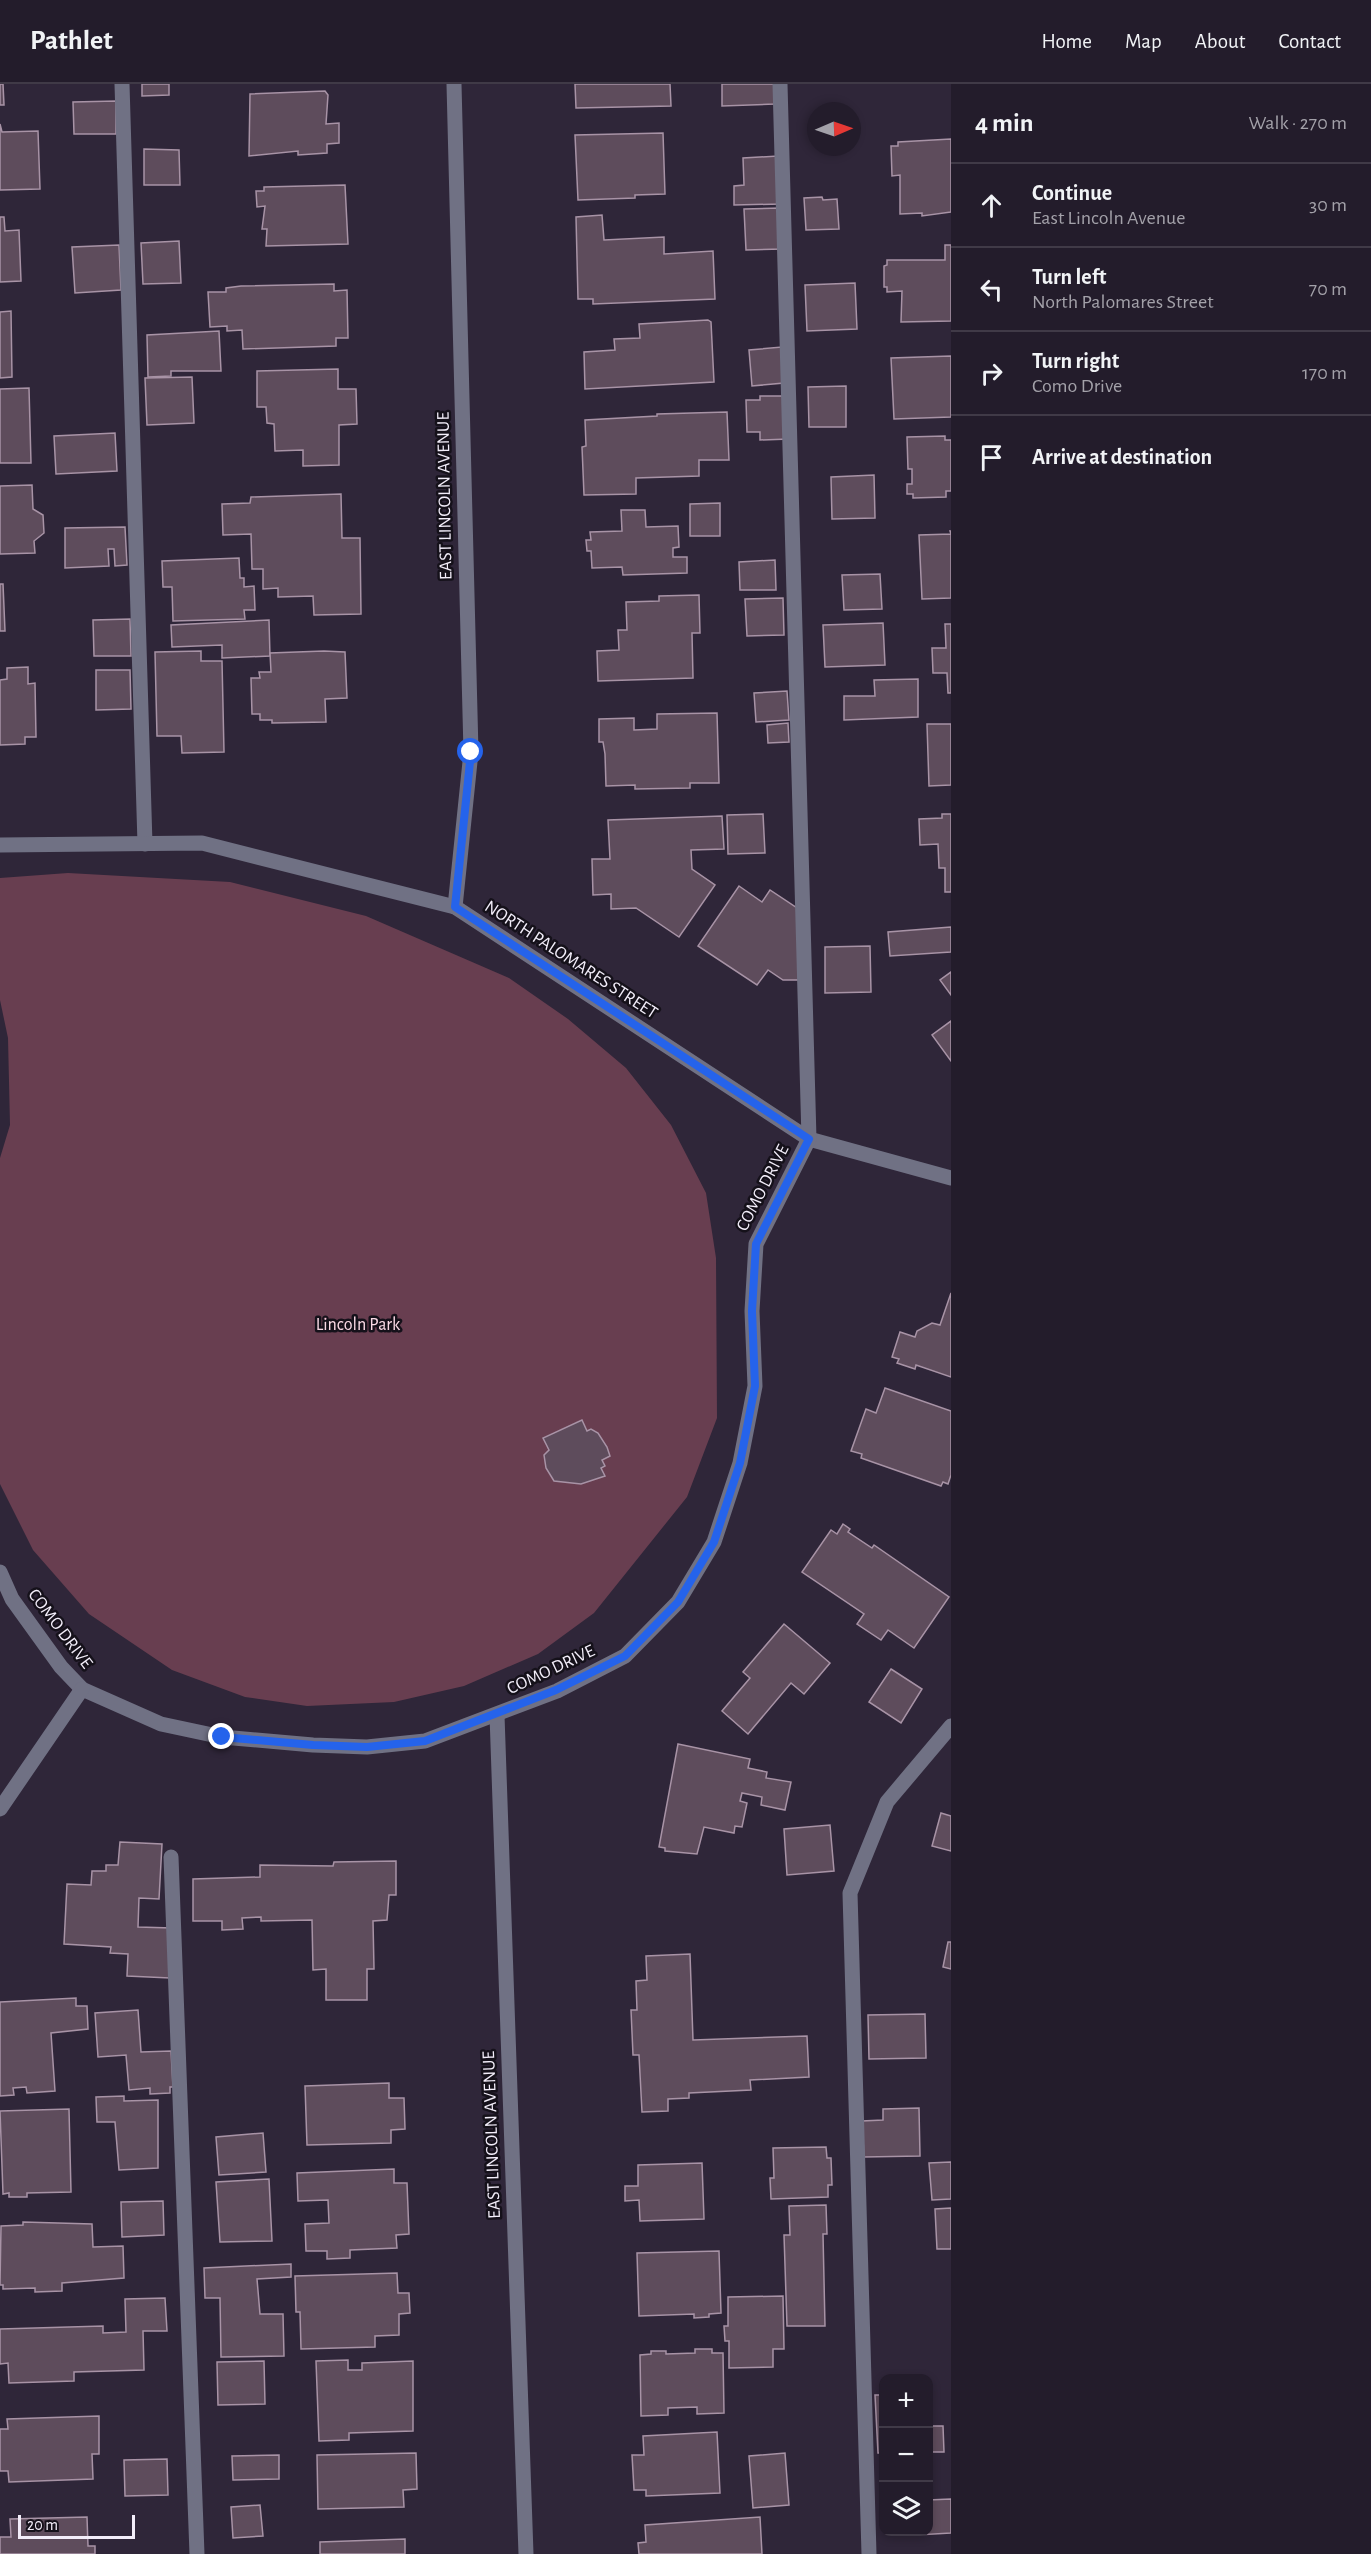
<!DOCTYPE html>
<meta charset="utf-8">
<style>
:root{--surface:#231c2b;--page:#2f2937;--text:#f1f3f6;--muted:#a3a1a9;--line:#403a47}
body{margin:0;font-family:"Alegreya Sans",sans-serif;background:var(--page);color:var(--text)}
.controls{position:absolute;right:18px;bottom:18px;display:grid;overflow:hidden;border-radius:12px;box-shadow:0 3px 9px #0003}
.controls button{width:54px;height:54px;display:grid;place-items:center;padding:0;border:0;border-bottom:2px solid var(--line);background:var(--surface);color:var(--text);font:30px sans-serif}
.compass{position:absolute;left:807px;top:18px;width:54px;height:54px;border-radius:50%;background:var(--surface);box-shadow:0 3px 9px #0003;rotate:88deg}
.scale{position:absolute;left:18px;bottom:15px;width:117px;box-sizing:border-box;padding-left:6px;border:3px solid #f3eefa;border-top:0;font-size:16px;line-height:21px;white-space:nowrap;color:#f3eefa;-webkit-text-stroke:4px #15111a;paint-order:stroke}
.stop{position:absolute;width:18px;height:18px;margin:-14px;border:4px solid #2563eb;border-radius:50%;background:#fff}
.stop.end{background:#2563eb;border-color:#fff;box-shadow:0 2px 6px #0008}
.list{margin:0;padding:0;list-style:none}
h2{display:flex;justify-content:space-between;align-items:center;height:78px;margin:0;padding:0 24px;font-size:26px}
h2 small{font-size:20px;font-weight:400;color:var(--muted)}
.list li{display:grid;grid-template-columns:39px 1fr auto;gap:18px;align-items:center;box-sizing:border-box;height:84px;padding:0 24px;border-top:2px solid var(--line)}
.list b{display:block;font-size:22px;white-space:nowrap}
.list p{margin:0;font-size:20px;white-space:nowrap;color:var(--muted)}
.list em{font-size:20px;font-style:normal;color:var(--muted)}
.icon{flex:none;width:33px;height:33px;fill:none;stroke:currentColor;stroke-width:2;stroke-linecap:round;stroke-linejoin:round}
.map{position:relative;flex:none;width:951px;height:2470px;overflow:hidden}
header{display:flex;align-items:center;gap:36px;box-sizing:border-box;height:84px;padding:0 30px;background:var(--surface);border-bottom:2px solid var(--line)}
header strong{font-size:28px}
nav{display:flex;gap:33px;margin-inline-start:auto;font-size:21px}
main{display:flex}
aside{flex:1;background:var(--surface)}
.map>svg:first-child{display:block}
.green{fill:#683e50}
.building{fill:#5e4c5c;stroke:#a893a6;stroke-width:1.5}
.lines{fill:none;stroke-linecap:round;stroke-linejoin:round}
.minor{stroke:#707184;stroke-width:15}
.route{stroke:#2563eb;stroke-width:8}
.labels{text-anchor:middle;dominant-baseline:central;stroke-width:5;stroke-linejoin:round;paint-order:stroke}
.street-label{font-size:18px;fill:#f3eefa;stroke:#15111a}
.park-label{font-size:18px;fill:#fadae6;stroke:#15111a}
</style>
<header>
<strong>Pathlet</strong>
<nav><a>Home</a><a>Map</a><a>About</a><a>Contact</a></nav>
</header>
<main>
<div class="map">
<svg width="951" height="2470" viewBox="0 0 951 2470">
<rect width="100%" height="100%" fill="#2f2639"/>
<path class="green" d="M 68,789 L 230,798 L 366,832 L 509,894 L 568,935 L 626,984 L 671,1041 L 706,1109 L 716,1174 L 717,1334 L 687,1413 L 594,1529 L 538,1570 L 464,1602 L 394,1618 L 307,1622 L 245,1613 L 172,1586 L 89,1530 L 33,1466 L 0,1400 L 0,1074 L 10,1041 L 8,954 L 0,916 L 0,794 Z"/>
<g class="building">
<path d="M 0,0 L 3,0 L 4,21 L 0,21 Z"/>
<path d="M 142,0 L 169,0 L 169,11 L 142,12 Z"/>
<path d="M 575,0 L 670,0 L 671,22 L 576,24 Z"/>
<path d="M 722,0 L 774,0 L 774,20 L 722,22 Z"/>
<path d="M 325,7 L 328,11 L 326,40 L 339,39 L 339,59 L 327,60 L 327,69 L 298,71 L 298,67 L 249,72 L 250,10 Z"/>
<path d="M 116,17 L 116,50 L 74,50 L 73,18 Z"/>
<path d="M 0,40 L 2,48 L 38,47 L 40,105 L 0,106 Z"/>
<path d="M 663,49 L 665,110 L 635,111 L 635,114 L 578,116 L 575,51 Z"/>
<path d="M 951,55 L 951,128 L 922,132 L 922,129 L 900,130 L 900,91 L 892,92 L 891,62 L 898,62 L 898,58 Z"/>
<path d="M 144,65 L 179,66 L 180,101 L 144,101 Z"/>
<path d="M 778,72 L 780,120 L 734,121 L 734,102 L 744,101 L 743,74 Z"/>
<path d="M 345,101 L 348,160 L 266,162 L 267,145 L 262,145 L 265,122 L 257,123 L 256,107 L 264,107 L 264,103 Z"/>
<path d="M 822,113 L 823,116 L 837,115 L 839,145 L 806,146 L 804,114 Z"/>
<path d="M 781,124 L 782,165 L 746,166 L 744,125 Z"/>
<path d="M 602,131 L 604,156 L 664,153 L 664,170 L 713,167 L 715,215 L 593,220 L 593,215 L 578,215 L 576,133 Z"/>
<path d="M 0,133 L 4,133 L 5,147 L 19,146 L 21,197 L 0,198 Z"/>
<path d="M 179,157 L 181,199 L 143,200 L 141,159 Z"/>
<path d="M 119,161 L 121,206 L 75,209 L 72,163 Z"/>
<path d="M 945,161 L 951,161 L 951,237 L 901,238 L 902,207 L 887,208 L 887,203 L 884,203 L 884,182 L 887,181 L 887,176 L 945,176 Z"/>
<path d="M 855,199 L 857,245 L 807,247 L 805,201 Z"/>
<path d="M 334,200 L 334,207 L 347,206 L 348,254 L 336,254 L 336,262 L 243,265 L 242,246 L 227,247 L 227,242 L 210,243 L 208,208 L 226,208 L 226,204 L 241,202 Z"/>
<path d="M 11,227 L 12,293 L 0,294 L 0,228 Z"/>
<path d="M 708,236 L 711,238 L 714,298 L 585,305 L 584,268 L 615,266 L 614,255 L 640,254 L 639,240 Z"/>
<path d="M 219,247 L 221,287 L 171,287 L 171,292 L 148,293 L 147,251 Z"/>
<path d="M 782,263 L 784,299 L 752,302 L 749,266 Z"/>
<path d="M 951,272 L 951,333 L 894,335 L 891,274 Z"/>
<path d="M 338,285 L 338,305 L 356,305 L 357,340 L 339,341 L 339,381 L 303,382 L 303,366 L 275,367 L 274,340 L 267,339 L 266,323 L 257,323 L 257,287 Z"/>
<path d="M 192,293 L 194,339 L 147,341 L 145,294 Z"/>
<path d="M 846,302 L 846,343 L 809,343 L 808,303 Z"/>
<path d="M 29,304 L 31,379 L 0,379 L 0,305 Z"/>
<path d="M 760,312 L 787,312 L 789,355 L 760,356 L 760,348 L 747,348 L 746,316 L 760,316 Z"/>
<path d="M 727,328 L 729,376 L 699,376 L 699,392 L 636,394 L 636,410 L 584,411 L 582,363 L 586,362 L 585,336 L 657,332 L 657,330 Z"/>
<path d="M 115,349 L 117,387 L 56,390 L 54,352 Z"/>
<path d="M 945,352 L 945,356 L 951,356 L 951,407 L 946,407 L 946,413 L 913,414 L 913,410 L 907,410 L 907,400 L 912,400 L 912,385 L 908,385 L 907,353 Z"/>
<path d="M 874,391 L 875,434 L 832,435 L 831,393 Z"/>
<path d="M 32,401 L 33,425 L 43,431 L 44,449 L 34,457 L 35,469 L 0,470 L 0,402 Z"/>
<path d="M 341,410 L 342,454 L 360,454 L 361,530 L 314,531 L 313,512 L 278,513 L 278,504 L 263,505 L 263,485 L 252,485 L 251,450 L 223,451 L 222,420 L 250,419 L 251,413 Z"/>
<path d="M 720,419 L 720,452 L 690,452 L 690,420 Z"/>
<path d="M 621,426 L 645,426 L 646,443 L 678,442 L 679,463 L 673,464 L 673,473 L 687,473 L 687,489 L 623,491 L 622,483 L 592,484 L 591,467 L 587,467 L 586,456 L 591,456 L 590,448 L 622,447 Z"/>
<path d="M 125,443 L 127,481 L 115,482 L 114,465 L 108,465 L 109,482 L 65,484 L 65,444 Z"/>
<path d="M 950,447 L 951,447 L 951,514 L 922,515 L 919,451 L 951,450 Z"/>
<path d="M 239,474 L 240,494 L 244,494 L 244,503 L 254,502 L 255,526 L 244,526 L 245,535 L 173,537 L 172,503 L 163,503 L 162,477 Z"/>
<path d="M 775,476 L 776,506 L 740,506 L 739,478 Z"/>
<path d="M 880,490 L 882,525 L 844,526 L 842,491 Z"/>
<path d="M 0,500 L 3,500 L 5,547 L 0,547 Z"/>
<path d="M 699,511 L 700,549 L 692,549 L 693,594 L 598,597 L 597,567 L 619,566 L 618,546 L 627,546 L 626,518 L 659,517 L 659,512 Z"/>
<path d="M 783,514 L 784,551 L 747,552 L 745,515 Z"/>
<path d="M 130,535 L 131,572 L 94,572 L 93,536 Z"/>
<path d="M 269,536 L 270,572 L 222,574 L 222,561 L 172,563 L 171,541 Z"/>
<path d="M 883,539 L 885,581 L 825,583 L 823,541 Z"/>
<path d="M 945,540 L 951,540 L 951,609 L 948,609 L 947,589 L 933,589 L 932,564 L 946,564 Z"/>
<path d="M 201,567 L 201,577 L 222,577 L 224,668 L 182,669 L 181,652 L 157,652 L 155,568 Z"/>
<path d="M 324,567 L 345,568 L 347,614 L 325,615 L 326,638 L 272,639 L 272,636 L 260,636 L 260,630 L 252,630 L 251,594 L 260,594 L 259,588 L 271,588 L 270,569 Z"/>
<path d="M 28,583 L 28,600 L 35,599 L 36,653 L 25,653 L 25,660 L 0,661 L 0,596 L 7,595 L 7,584 Z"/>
<path d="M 96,586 L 130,586 L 131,625 L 96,626 Z"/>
<path d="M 918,595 L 918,633 L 844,636 L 844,612 L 875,612 L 874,596 Z"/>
<path d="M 787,607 L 789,636 L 756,638 L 754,609 Z"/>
<path d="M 717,629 L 719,699 L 690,699 L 690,704 L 635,705 L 635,701 L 606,702 L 605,670 L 603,658 L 599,658 L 599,635 L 634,634 L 634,646 L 657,645 L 657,630 Z"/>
<path d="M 788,639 L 789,658 L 768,659 L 767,641 Z"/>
<path d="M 927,640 L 951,640 L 951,701 L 929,702 Z"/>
<path d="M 763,730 L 765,769 L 728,770 L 727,731 Z"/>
<path d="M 942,730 L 951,730 L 951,808 L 945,808 L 945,784 L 939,784 L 938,760 L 920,761 L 919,735 L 942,734 Z"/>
<path d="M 722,732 L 724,765 L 691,766 L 692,785 L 715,801 L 679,853 L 636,824 L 611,825 L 611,810 L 593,811 L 592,775 L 610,775 L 608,736 Z"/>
<path d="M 739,802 L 762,818 L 770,806 L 803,828 L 803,896 L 783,896 L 768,886 L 757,901 L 698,862 Z"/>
<path d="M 951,843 L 951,868 L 890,872 L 888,848 Z"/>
<path d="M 870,862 L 871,908 L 825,909 L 825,863 Z"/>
<path d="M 951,888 L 951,911 L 940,896 Z"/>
<path d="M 951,937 L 951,977 L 932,951 Z"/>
<path d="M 951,1209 L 951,1293 L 916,1281 L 915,1285 L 897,1279 L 899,1275 L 892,1273 L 900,1248 L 915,1253 L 917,1247 L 932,1239 L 940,1241 Z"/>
<path d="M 885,1304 L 951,1327 L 951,1391 L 948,1400 L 943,1398 L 941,1402 L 861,1374 L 862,1370 L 851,1367 L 866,1325 L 876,1329 Z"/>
<path d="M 582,1336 L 587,1347 L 591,1345 L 598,1349 L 607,1363 L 610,1372 L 602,1376 L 605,1382 L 601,1384 L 605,1392 L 581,1400 L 554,1397 L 546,1384 L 544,1371 L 549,1366 L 543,1354 Z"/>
<path d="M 843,1440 L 850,1445 L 848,1448 L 872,1464 L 874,1461 L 949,1513 L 914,1564 L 888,1546 L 881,1556 L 857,1540 L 864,1530 L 802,1488 L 831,1446 L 837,1450 Z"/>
<path d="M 784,1540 L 830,1579 L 804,1610 L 791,1599 L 748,1650 L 722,1627 L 750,1594 L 743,1588 Z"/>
<path d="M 891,1585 L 922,1605 L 901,1639 L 869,1618 Z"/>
<path d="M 678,1660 L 750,1675 L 748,1684 L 767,1688 L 766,1694 L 791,1698 L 785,1726 L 761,1721 L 762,1713 L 742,1709 L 740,1717 L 747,1719 L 742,1743 L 735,1742 L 734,1749 L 704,1743 L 697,1770 L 665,1767 L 665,1764 L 659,1763 Z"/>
<path d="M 941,1729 L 951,1732 L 951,1767 L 932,1762 Z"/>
<path d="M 830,1741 L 834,1787 L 787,1791 L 784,1745 Z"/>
<path d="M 120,1758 L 162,1760 L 159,1815 L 139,1814 L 138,1843 L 172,1844 L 170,1894 L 127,1892 L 128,1870 L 110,1869 L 111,1863 L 64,1860 L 67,1800 L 91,1801 L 92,1787 L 106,1787 L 106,1781 L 118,1781 Z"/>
<path d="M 396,1777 L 396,1811 L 389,1811 L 387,1836 L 373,1837 L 374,1885 L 367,1885 L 367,1916 L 326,1916 L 326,1885 L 313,1886 L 312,1836 L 261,1837 L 261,1833 L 242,1834 L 243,1845 L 222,1846 L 222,1837 L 193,1837 L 193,1795 L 260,1793 L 260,1781 L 333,1782 L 334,1778 Z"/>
<path d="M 948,1858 L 951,1858 L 951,1885 L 943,1883 Z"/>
<path d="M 690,1870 L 693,1956 L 807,1952 L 809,1993 L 750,1996 L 751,2006 L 689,2009 L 689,2014 L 668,2015 L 668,2027 L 642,2028 L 639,1971 L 633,1971 L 631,1926 L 637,1926 L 636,1897 L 647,1896 L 646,1872 Z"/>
<path d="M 76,1914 L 76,1922 L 87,1922 L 88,1945 L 51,1949 L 55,2007 L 27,2009 L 26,2003 L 13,2004 L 14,2011 L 0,2012 L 0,1918 Z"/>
<path d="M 138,1926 L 141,1968 L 171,1967 L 173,2003 L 170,2003 L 170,2009 L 150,2010 L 150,2004 L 129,2006 L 126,1971 L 98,1973 L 95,1929 Z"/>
<path d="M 925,1930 L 926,1974 L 869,1975 L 868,1931 Z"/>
<path d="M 389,1999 L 389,2014 L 404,2014 L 405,2045 L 391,2046 L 391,2059 L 307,2061 L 305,2002 Z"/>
<path d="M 124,2012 L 124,2017 L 158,2016 L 158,2084 L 119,2086 L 115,2038 L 97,2038 L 96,2013 Z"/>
<path d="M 919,2024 L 920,2072 L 864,2073 L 862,2037 L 883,2036 L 883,2025 Z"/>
<path d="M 69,2025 L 71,2108 L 27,2109 L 27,2113 L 9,2113 L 9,2109 L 3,2110 L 0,2027 Z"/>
<path d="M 263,2049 L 266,2088 L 219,2091 L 216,2053 Z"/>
<path d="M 826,2063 L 827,2074 L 831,2074 L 832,2101 L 828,2101 L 828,2113 L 771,2115 L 770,2094 L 774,2094 L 773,2064 Z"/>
<path d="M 951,2078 L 951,2115 L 932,2116 L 929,2079 Z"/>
<path d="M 702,2079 L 704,2135 L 640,2137 L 639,2116 L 625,2117 L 625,2102 L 638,2102 L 638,2081 Z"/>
<path d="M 394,2085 L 394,2099 L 407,2099 L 409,2150 L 396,2151 L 397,2164 L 350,2166 L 350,2174 L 327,2175 L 327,2167 L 306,2167 L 305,2140 L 329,2139 L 328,2116 L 298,2117 L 297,2089 Z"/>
<path d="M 269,2095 L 272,2157 L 220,2158 L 216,2098 Z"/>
<path d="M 163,2117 L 164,2151 L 122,2153 L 121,2118 Z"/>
<path d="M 826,2121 L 827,2150 L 823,2150 L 825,2242 L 787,2242 L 784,2151 L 790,2151 L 789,2122 Z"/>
<path d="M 951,2124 L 951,2165 L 937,2165 L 935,2125 Z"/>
<path d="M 23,2138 L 92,2140 L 93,2163 L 123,2162 L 124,2194 L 62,2199 L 62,2207 L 35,2208 L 35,2204 L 3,2205 L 3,2201 L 0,2201 L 1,2142 L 23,2141 Z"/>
<path d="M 719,2167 L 721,2229 L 709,2230 L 709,2233 L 694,2234 L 694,2230 L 639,2232 L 637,2169 Z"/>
<path d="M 291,2180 L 291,2193 L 257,2195 L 260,2230 L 283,2230 L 284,2272 L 221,2273 L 220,2214 L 205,2214 L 204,2184 Z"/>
<path d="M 397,2189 L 398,2209 L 409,2209 L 410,2229 L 399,2230 L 399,2251 L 375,2252 L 375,2263 L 301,2265 L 300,2228 L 296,2228 L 295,2192 Z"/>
<path d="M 783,2212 L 784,2265 L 773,2265 L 773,2283 L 729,2284 L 729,2257 L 725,2257 L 724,2242 L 728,2242 L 728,2213 Z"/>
<path d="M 165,2214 L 167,2247 L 143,2247 L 144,2286 L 74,2288 L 74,2297 L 9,2299 L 8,2279 L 0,2280 L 0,2245 L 103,2242 L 103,2249 L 126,2248 L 125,2215 Z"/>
<path d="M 695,2265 L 712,2265 L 712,2269 L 723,2269 L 724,2329 L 697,2330 L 697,2323 L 668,2324 L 668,2331 L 641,2332 L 640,2271 L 651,2270 L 651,2267 L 666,2267 L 666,2270 L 695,2269 Z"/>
<path d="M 348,2276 L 348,2286 L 362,2286 L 362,2279 L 413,2277 L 413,2347 L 349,2349 L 349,2356 L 319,2357 L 316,2277 Z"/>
<path d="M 264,2277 L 265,2320 L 218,2321 L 217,2278 Z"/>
<path d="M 875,2311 L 884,2311 L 884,2369 L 878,2369 Z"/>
<path d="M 99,2332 L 99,2370 L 92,2370 L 93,2395 L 9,2398 L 8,2387 L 0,2387 L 0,2345 L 8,2345 L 7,2335 Z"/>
<path d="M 928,2342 L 943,2342 L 944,2368 L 928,2368 Z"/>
<path d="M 717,2348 L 720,2409 L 646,2412 L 646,2406 L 634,2406 L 632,2371 L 644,2371 L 643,2352 Z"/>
<path d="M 416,2369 L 417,2405 L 403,2406 L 404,2423 L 318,2425 L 317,2371 Z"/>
<path d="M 785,2369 L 789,2421 L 753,2424 L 749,2372 Z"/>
<path d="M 279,2371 L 279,2395 L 233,2396 L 232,2372 Z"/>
<path d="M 167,2375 L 168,2411 L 125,2412 L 124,2376 Z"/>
<path d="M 951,2415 L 951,2449 L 917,2451 L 917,2448 L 928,2448 L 928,2416 Z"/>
<path d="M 260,2421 L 263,2452 L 233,2454 L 231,2423 Z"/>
<path d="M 87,2433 L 88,2462 L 95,2462 L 95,2470 L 0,2470 L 0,2453 L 11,2453 L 10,2435 Z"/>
<path d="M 760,2433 L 762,2470 L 639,2470 L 638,2459 L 646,2458 L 645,2441 Z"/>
<path d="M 405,2455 L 405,2470 L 320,2470 L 320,2458 Z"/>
</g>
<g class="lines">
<g class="minor">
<path d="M 122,0 L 145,760"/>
<path d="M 454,0 L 471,668 L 455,823"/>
<path d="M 0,761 L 202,759 L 455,823 L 809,1055 L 951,1094"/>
<path d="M 0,1488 L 12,1515 L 61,1583 L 82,1605 L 161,1640 L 222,1653 L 313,1661 L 367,1663 L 425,1657 L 557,1607 L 625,1572 L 678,1518 L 714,1458 L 740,1379 L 755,1302 L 752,1227 L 756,1160 L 809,1055 L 780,0"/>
<path d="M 497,1631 L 526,2470"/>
<path d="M 0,1725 L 82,1605"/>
<path d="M 171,1773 L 197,2470"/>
<path d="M 869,2470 L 850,1809 L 887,1718 L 951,1642"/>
</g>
</g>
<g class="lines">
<path class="route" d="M 222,1653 L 313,1661 L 367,1663 L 425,1657 L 556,1606 L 625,1572 L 678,1518 L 714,1458 L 740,1379 L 755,1302 L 752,1227 L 756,1160 L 809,1055 L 455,823 L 471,668"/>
</g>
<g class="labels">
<g class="street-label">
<text transform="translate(445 412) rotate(-91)">EAST LINCOLN AVENUE</text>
<text transform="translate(571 876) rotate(33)">NORTH PALOMARES STREET</text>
<text transform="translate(763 1104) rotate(-63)">COMO DRIVE</text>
<text transform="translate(60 1545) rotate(53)">COMO DRIVE</text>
<text transform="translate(551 1586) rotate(-25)">COMO DRIVE</text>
<text transform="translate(492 2051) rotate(-92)">EAST LINCOLN AVENUE</text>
</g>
<g class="park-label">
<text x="358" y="1241">Lincoln Park</text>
</g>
</g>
</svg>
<div class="controls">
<button>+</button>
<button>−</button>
<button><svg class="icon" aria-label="layers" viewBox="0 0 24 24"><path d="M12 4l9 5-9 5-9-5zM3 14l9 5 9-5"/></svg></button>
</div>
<svg class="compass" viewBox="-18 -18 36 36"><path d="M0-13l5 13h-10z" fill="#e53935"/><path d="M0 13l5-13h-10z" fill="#a3a1a9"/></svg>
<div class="scale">20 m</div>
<div class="stop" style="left:471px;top:668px"></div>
<div class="stop end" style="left:222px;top:1653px"></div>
</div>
<aside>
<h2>4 min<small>Walk · 270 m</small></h2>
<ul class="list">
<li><svg class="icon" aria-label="ahead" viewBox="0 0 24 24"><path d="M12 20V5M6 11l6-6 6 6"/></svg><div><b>Continue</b><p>East Lincoln Avenue</p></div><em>30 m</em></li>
<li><svg class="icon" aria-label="left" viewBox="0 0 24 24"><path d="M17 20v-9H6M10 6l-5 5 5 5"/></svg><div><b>Turn left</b><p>North Palomares Street</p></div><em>70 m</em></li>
<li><svg class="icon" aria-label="right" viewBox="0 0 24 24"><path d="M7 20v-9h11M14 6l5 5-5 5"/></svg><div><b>Turn right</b><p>Como Drive</p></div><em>170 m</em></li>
<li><svg class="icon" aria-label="arrive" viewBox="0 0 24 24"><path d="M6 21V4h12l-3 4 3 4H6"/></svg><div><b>Arrive at destination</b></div></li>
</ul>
</aside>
</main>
